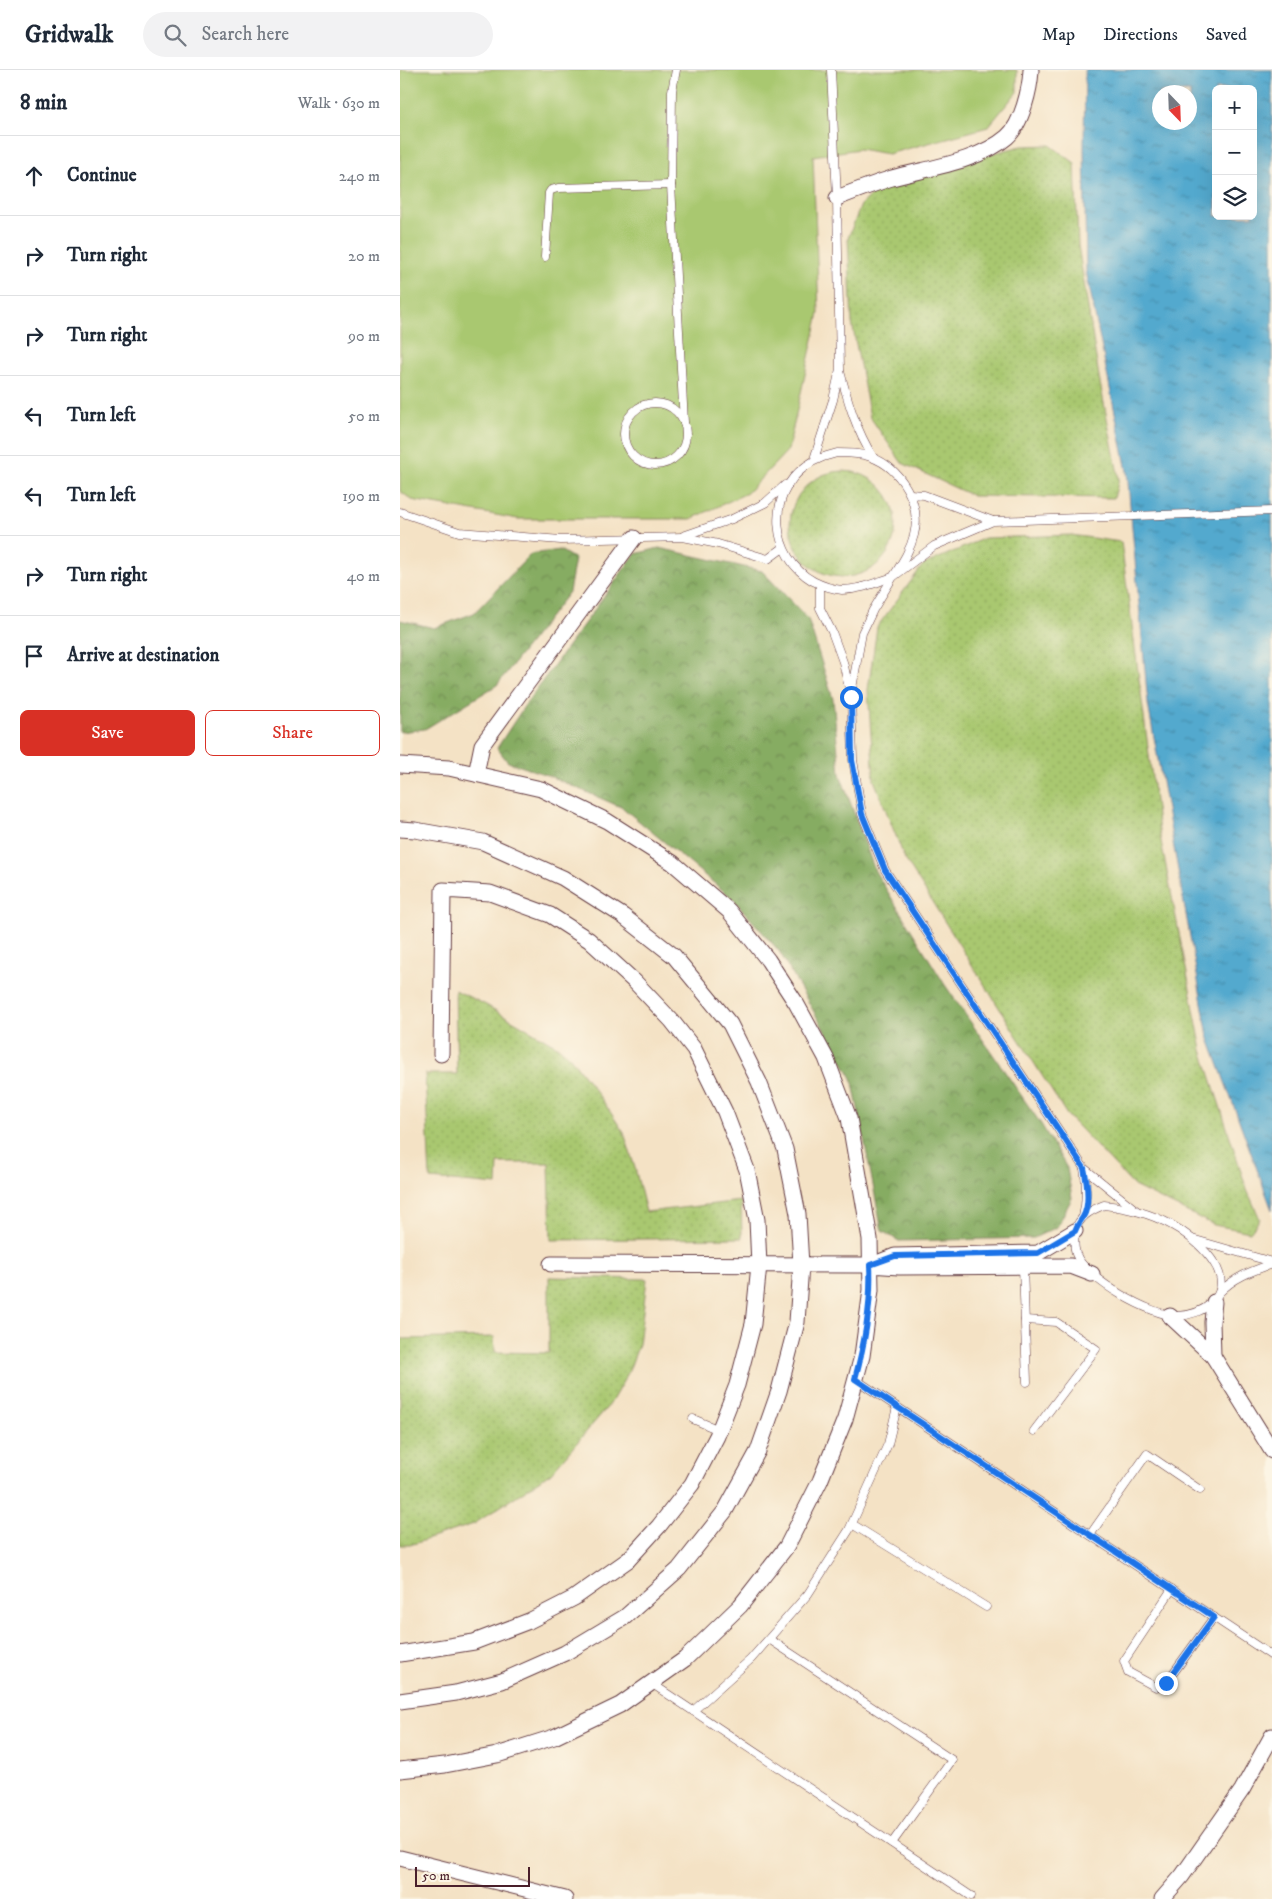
<!DOCTYPE html>
<meta charset="utf-8">
<style>
:root{--surface:#fff;--page:#f2f2f3;--text:#1f2937;--muted:#747a83;--line:#e0e1e3;--accent:#d93025}
body{margin:0;font-family:"IM FELL DW Pica",serif;background:var(--page);color:var(--text)}
.controls{position:absolute;right:15px;top:15px;display:grid;overflow:hidden;border-radius:8px;box-shadow:0 5px 20px #0002}
.controls button{width:45px;height:45px;display:grid;place-items:center;padding:0;border:0;border-bottom:1px solid var(--line);background:var(--surface);color:var(--text);font:25px sans-serif}
.compass{position:absolute;left:752px;top:15px;width:45px;height:45px;border-radius:50%;background:var(--surface);box-shadow:0 5px 20px #0002;rotate:157deg}
.scale{position:absolute;left:15px;bottom:12px;width:115px;box-sizing:border-box;padding-left:5px;border:2px solid #4a1f2b;border-top:0;font-size:14px;line-height:18px;white-space:nowrap;color:#4a1f2b;-webkit-text-stroke:4px #fcf5e5;paint-order:stroke}
.stop{position:absolute;width:15px;height:15px;margin:-11px;border:4px solid #1a73e8;border-radius:50%;background:#fff}
.stop.end{background:#1a73e8;border-color:#fff;box-shadow:0 1px 5px #0008}
.list{margin:0;padding:0;list-style:none}
h2{display:flex;justify-content:space-between;align-items:center;height:65px;margin:0;padding:0 20px;font-size:21px}
h2 small{font-size:16px;font-weight:400;color:var(--muted)}
.list li{display:grid;grid-template-columns:32px 1fr auto;gap:15px;align-items:center;box-sizing:border-box;height:80px;padding:0 20px;border-top:1px solid var(--line)}
.list b{display:block;font-size:19px;white-space:nowrap}
.list em{font-size:16px;font-style:normal;color:var(--muted)}
.actions{display:flex;gap:10px;padding:15px 20px}
.actions a{flex:1;padding:11px 0;border:1px solid var(--accent);border-radius:8px;text-align:center;font-size:18px;color:var(--accent)}
.actions .main{background:var(--accent);color:#fff}
.icon{flex:none;width:28px;height:28px;fill:none;stroke:currentColor;stroke-width:2;stroke-linecap:round;stroke-linejoin:round}
.map{position:relative;flex:none;width:872px;height:1829px;overflow:hidden}
header{display:flex;align-items:center;gap:30px;box-sizing:border-box;height:70px;padding:0 25px;background:var(--surface);border-bottom:1px solid var(--line)}
header strong{font-size:24px}
nav{display:flex;gap:28px;margin-inline-start:auto;font-size:18px}
.search{width:350px;height:45px;background:var(--page);display:flex;align-items:center;gap:12px;box-sizing:border-box;padding:0 18px;border-radius:28px;color:var(--muted);font-size:19px}
main{display:flex}
aside{flex:1;background:var(--surface)}
.map>svg:first-child{display:block}
.grass{fill:url(#grass-dots);stroke:#7a744e}
.forest{fill:url(#forest-crowns);stroke:#686646}
.park{fill:#a9c870;stroke:#7a744e}
.water{fill:url(#water-ripples);stroke:#4e647c;fill-rule:evenodd}
.lines{fill:none;stroke-linecap:round;stroke-linejoin:round}
.service-casing{stroke:#643c42;stroke-width:9}
.minor-casing{stroke:#643c42;stroke-width:17}
.service{stroke:#fff;stroke-width:8}
.minor{stroke:#fff;stroke-width:15}
.route{stroke:#1a73e8;stroke-width:6}
</style>
<header>
<strong>Gridwalk</strong>
<div class="search"><svg class="icon" aria-label="search" viewBox="0 0 24 24"><circle cx="10" cy="10" r="6"/><path d="M15 15l6 6"/></svg>Search here</div>
<nav><a>Map</a><a>Directions</a><a>Saved</a></nav>
</header>
<main>
<aside>
<h2>8 min<small>Walk · 630 m</small></h2>
<ul class="list">
<li><svg class="icon" aria-label="ahead" viewBox="0 0 24 24"><path d="M12 20V5M6 11l6-6 6 6"/></svg><div><b>Continue</b></div><em>240 m</em></li>
<li><svg class="icon" aria-label="right" viewBox="0 0 24 24"><path d="M7 20v-9h11M14 6l5 5-5 5"/></svg><div><b>Turn right</b></div><em>20 m</em></li>
<li><svg class="icon" aria-label="right" viewBox="0 0 24 24"><path d="M7 20v-9h11M14 6l5 5-5 5"/></svg><div><b>Turn right</b></div><em>90 m</em></li>
<li><svg class="icon" aria-label="left" viewBox="0 0 24 24"><path d="M17 20v-9H6M10 6l-5 5 5 5"/></svg><div><b>Turn left</b></div><em>50 m</em></li>
<li><svg class="icon" aria-label="left" viewBox="0 0 24 24"><path d="M17 20v-9H6M10 6l-5 5 5 5"/></svg><div><b>Turn left</b></div><em>190 m</em></li>
<li><svg class="icon" aria-label="right" viewBox="0 0 24 24"><path d="M7 20v-9h11M14 6l5 5-5 5"/></svg><div><b>Turn right</b></div><em>40 m</em></li>
<li><svg class="icon" aria-label="arrive" viewBox="0 0 24 24"><path d="M6 21V4h12l-3 4 3 4H6"/></svg><div><b>Arrive at destination</b></div></li>
</ul>
<div class="actions"><a class="main">Save</a><a>Share</a></div>
</aside>
<div class="map">
<svg width="872" height="1829" viewBox="0 0 872 1829">
<defs>
<pattern id="grass-dots" width="8" height="8" patternUnits="userSpaceOnUse" patternTransform="scale(1.25)"><rect width="8" height="8" fill="#a9c870"/><path d="M2 2h.1M6 6h.1" fill="none" stroke="#93ab61" stroke-width="1.8" stroke-linecap="round"/></pattern>
<pattern id="forest-crowns" width="20" height="18" patternUnits="userSpaceOnUse" patternTransform="scale(1.25)"><rect width="20" height="18" fill="#86ac62"/><path d="M2 6a3 3 0 1 1 6 0M12 15a3 3 0 1 1 6 0" fill="none" stroke="#708b51"/></pattern>
<pattern id="water-ripples" width="26" height="14" patternUnits="userSpaceOnUse" patternTransform="scale(1.25)"><rect width="26" height="14" fill="#52a9ce"/><path d="M2 4q2-2 4 0t4 0M15 11q2-2 4 0t4 0" fill="none" stroke="#4689a7"/></pattern>
</defs>
<rect width="100%" height="100%" fill="#fcf5e5"/>
<filter id="ink" filterUnits="userSpaceOnUse"><feTurbulence type="fractalNoise" baseFrequency=".02" numOctaves="2"/><feDisplacementMap in="SourceGraphic" scale="10" xChannelSelector="R" yChannelSelector="G"/><feConvolveMatrix kernelMatrix="1 2 1 2 8 2 1 2 1" color-interpolation-filters="sRGB"/></filter>
<filter id="wash" filterUnits="userSpaceOnUse"><feTurbulence type="fractalNoise" baseFrequency=".0096" numOctaves="4" result="noise"/><feDisplacementMap in="SourceGraphic" scale="20" xChannelSelector="R" yChannelSelector="G"/><feGaussianBlur stdDeviation="1.12" result="paint"/><feColorMatrix in="noise" values="0 0 0 0 0 0 0 0 0 0 0 0 0 0 0 0 0 1.4 0 .05"/><feComposite in="paint" operator="in"/></filter>
<g filter="url(#wash)">
<rect width="100%" height="100%" fill="#f4e2c5"/>
<g class="grass">
<path d="M 650,75 L 675,93 L 678,175 L 700,313 L 719,409 L 714,428 L 573,426 L 502,393 L 470,347 L 452,253 L 448,168 L 461,135 L 489,109 L 622,76 Z"/>
<circle cx="443" cy="454" r="53"/>
<path d="M 671,465 L 721,472 L 759,761 L 802,980 L 847,1120 L 860,1149 L 850,1162 L 814,1155 L 734,1116 L 667,1045 L 505,789 L 474,710 L 468,620 L 477,557 L 523,495 L 585,468 Z"/>
<path d="M 55,920 L 86,935 L 157,976 L 170,987 L 203,1031 L 224,1063 L 235,1098 L 246,1142 L 341,1131 L 342,1168 L 151,1170 L 149,1093 L 98,1093 L 97,1115 L 30,1109 L 25,1004 L 57,1004 Z"/>
<path d="M 149,1207 L 247,1209 L 239,1274 L 228,1303 L 210,1334 L 151,1403 L 74,1454 L 10,1475 L 0,1475 L 0,1269 L 94,1267 L 95,1282 L 149,1283 Z"/>
</g>
<g class="forest">
<path d="M 259,478 L 362,501 L 408,549 L 433,629 L 440,704 L 475,801 L 545,915 L 641,1054 L 667,1098 L 672,1128 L 657,1157 L 634,1168 L 499,1171 L 482,1161 L 452,1008 L 379,881 L 332,828 L 223,738 L 147,705 L 108,692 L 97,678 L 125,635 L 235,484 Z"/>
<path d="M 160,480 L 175,489 L 169,522 L 97,615 L 25,659 L 0,662 L 0,550 L 34,558 L 74,543 L 131,484 Z"/>
</g>
<path class="park" d="M 0,0 L 617,0 L 617,22 L 588,57 L 488,84 L 459,79 L 413,86 L 419,243 L 388,380 L 347,423 L 291,449 L 118,449 L 12,430 L 0,421 Z"/>
<path class="water" d="M 685,0 L 872,0 L 872,1140 L 808,966 L 748,634 L 727,401 L 686,201 L 684,76 ZM 816,19 L 853,19 L 853,146 L 816,146 ZM 760,22 L 790,22 L 790,52 L 760,52 Z"/>
</g>
<g filter="url(#ink)">
<g class="lines">
<g class="service-casing">
<g id="service">
<path d="M 276,0 L 272,21 L 271,115 L 284,353"/>
<path d="M 145,187 L 149,123 L 151,120 L 158,118 L 271,115"/>
<path d="M 440,301 C 448,332 456,360 473,387"/>
<circle cx="255" cy="364" r="31"/>
<path d="M 437,383 C 449,383 460,383 471,387 C 501,398 522,434 514,465 C 510,481 501,494 493,507 C 476,512 460,520 442,520 C 432,519 421,515 413,511 C 371,487 365,425 406,396 C 415,389 426,386 437,383 Z"/>
<path d="M 419,388 L 415,386 L 433,330 L 440,299 L 437,128 L 431,0"/>
<path d="M 510,424 L 524,425 L 593,451"/>
<path d="M 0,442 L 59,462 L 161,470 L 283,467 L 318,474 L 368,489 L 383,478"/>
<path d="M 283,466 L 332,449 L 365,433 L 385,415"/>
<path d="M 420,515 L 420,538 L 432,562 L 443,592 L 451,627 L 453,690 L 462,744 L 485,800 L 684,1098 L 737,1141"/>
<path d="M 451,624 L 462,563 L 473,540 L 493,507 L 534,476 L 593,451 L 872,441"/>
<path d="M 704,1135 C 730,1138 757,1145 780,1160 C 793,1169 809,1183 817,1198 C 831,1227 803,1245 777,1246 C 752,1246 685,1209 676,1184 C 674,1177 674,1169 675,1162 C 678,1147 691,1140 704,1135 Z"/>
<path d="M 683,1147 C 687,1130 687,1116 684,1098"/>
<path d="M 792,1169 L 872,1192"/>
<path d="M 623,1196 L 627,1312"/>
<path d="M 819,1223 C 834,1207 852,1201 872,1194"/>
<path d="M 625,1250 L 656,1252 L 696,1279 L 634,1361"/>
<path d="M 455,1309 L 872,1586"/>
<path d="M 293,1349 L 319,1360"/>
<path d="M 452,1454 L 586,1537"/>
<path d="M 690,1465 L 747,1384 L 800,1420"/>
<path d="M 772,1519 L 724,1591 L 728,1602 L 756,1617 L 766,1613 L 814,1547"/>
<path d="M 369,1569 L 552,1690 L 492,1773"/>
<path d="M 251,1613 L 571,1826"/>
<path d="M 293,1641 L 351,1589 L 408,1524 L 449,1460 L 488,1374 L 497,1337"/>
</g>
</g>
<g class="minor-casing">
<g id="minor">
<path d="M 437,128 C 455,121 473,114 492,108 C 528,98 578,92 607,67 C 622,54 630,19 631,0"/>
<path d="M 0,695 L 49,698 L 141,719 L 207,751 L 273,793 L 329,841 L 368,890 L 396,933 L 426,988 L 449,1048 L 470,1169 L 471,1220 L 462,1286 L 445,1349 L 420,1411 L 387,1476 L 340,1536 L 285,1589 L 220,1635 L 154,1667 L 97,1685 L 45,1695 L 0,1700"/>
<path d="M 76,704 L 82,675 L 234,468"/>
<path d="M 0,759 L 15,760 L 83,772 L 163,808 L 223,846 L 274,886 L 330,954 L 359,1012 L 385,1079 L 398,1144 L 401,1195 L 397,1252 L 379,1321 L 358,1381 L 325,1441 L 279,1499 L 225,1547 L 165,1583 L 102,1611 L 56,1623 L 0,1631"/>
<path d="M 477,1193 L 495,1186 L 638,1183 L 675,1161"/>
<path d="M 151,1194 L 470,1195 L 499,1197 L 671,1196 L 692,1204"/>
<path d="M 770,1246 L 813,1286 L 872,1381"/>
<path d="M 813,1286 L 812,1252 L 814,1232"/>
<path d="M 0,1584 L 74,1572 L 129,1551 L 174,1528 L 228,1490 L 259,1456 L 292,1414 L 317,1366 L 337,1315 L 353,1254 L 359,1195 L 357,1150 L 347,1100 L 325,1042 L 294,979 L 272,951 L 235,912 L 189,870 L 150,845 L 90,823 L 43,820 L 41,984"/>
<path d="M 0,1788 L 165,1829"/>
<path d="M 762,1829 L 782,1806 L 842,1720 L 872,1666"/>
</g>
</g>
<use href="#service" class="service"/>
<use href="#minor" class="minor"/>
</g>
</g>
<g class="lines" filter="url(#ink)">
<path class="route" d="M 451,627 L 452,690 L 462,744 L 485,800 L 684,1098 C 687,1112 691,1134 683,1147 C 680,1152 677,1155 675,1161 L 638,1183 L 495,1186 L 470,1195 C 472,1233 465,1272 455,1309 L 814,1547 L 766,1613"/>
</g>
</svg>
<div class="controls">
<button>+</button>
<button>−</button>
<button><svg class="icon" aria-label="layers" viewBox="0 0 24 24"><path d="M12 4l9 5-9 5-9-5zM3 14l9 5 9-5"/></svg></button>
</div>
<svg class="compass" viewBox="-18 -18 36 36"><path d="M0-13l5 13h-10z" fill="#e53935"/><path d="M0 13l5-13h-10z" fill="#747a83"/></svg>
<div class="scale">50 m</div>
<div class="stop" style="left:451px;top:627px"></div>
<div class="stop end" style="left:766px;top:1613px"></div>
</div>
</main>
